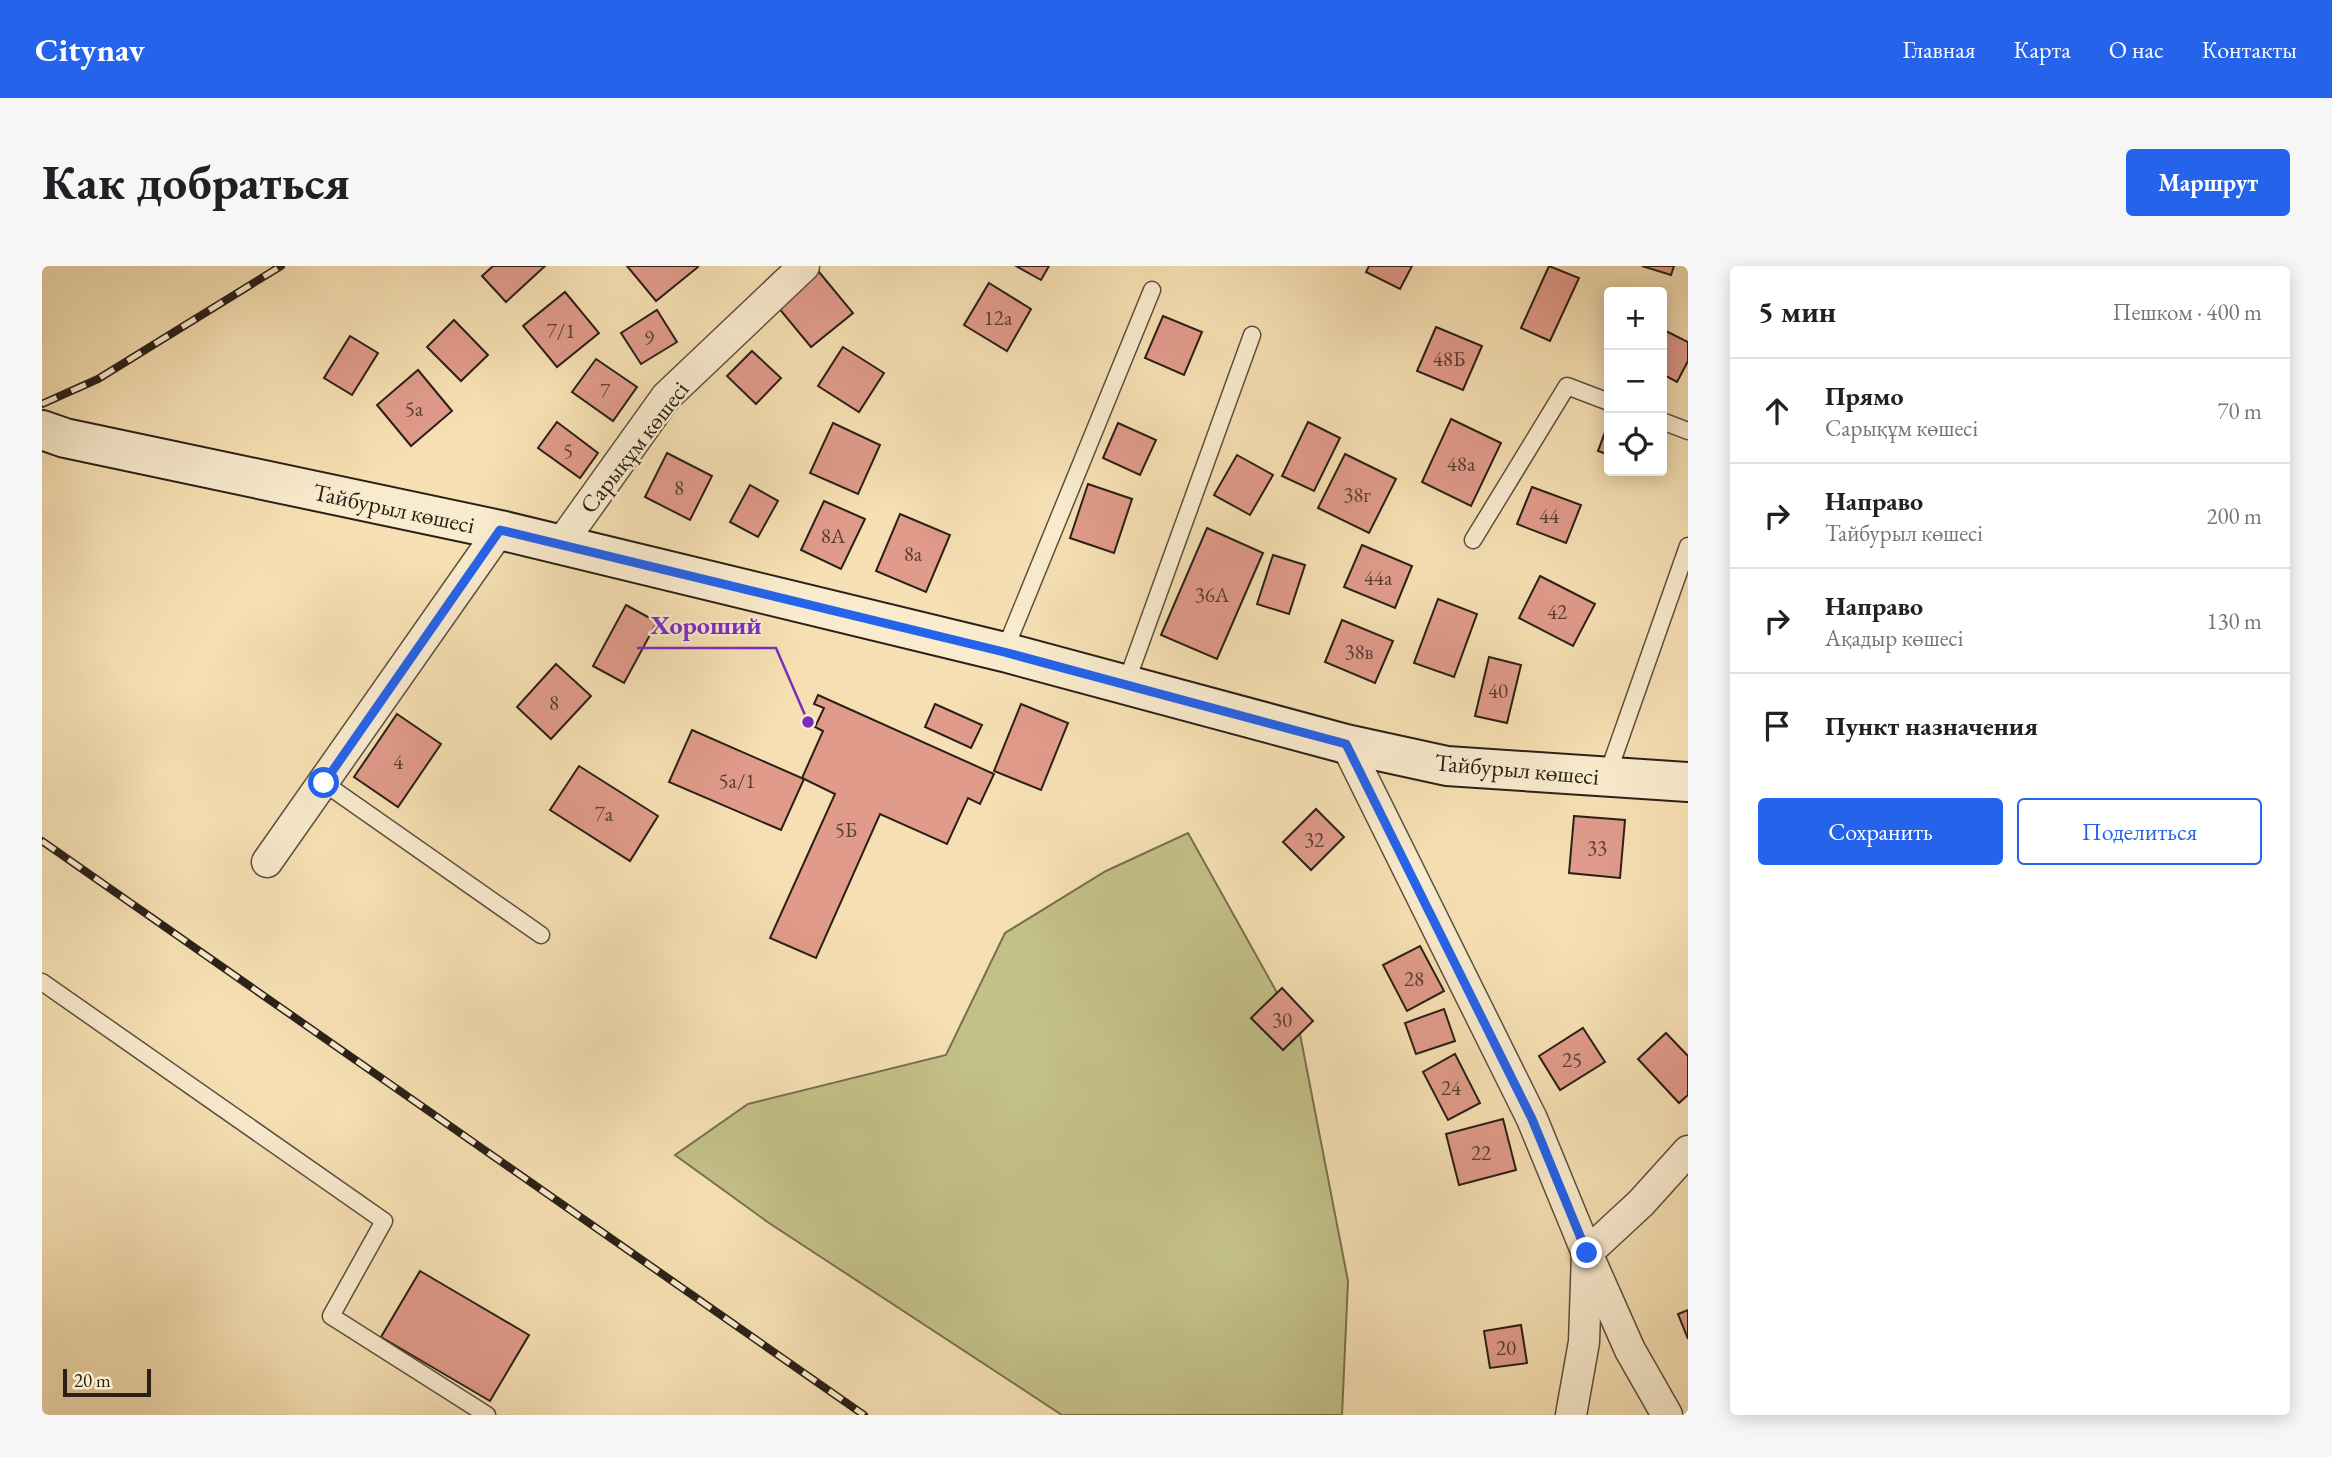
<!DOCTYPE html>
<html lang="ru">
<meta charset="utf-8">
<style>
:root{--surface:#fff;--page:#f6f6f6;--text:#202124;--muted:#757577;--line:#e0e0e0;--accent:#2563eb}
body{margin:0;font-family:"EB Garamond",serif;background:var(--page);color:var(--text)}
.controls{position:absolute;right:21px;top:21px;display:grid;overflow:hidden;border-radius:7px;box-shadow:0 4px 18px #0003}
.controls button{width:63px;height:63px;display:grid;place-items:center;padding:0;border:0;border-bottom:2px solid var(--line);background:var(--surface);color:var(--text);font:35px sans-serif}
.scale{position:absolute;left:21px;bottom:18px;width:88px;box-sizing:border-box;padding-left:7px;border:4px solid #2a2017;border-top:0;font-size:19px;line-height:24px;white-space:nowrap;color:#2a2017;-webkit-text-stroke:5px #f9ebce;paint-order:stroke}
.stop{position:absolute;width:21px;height:21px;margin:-16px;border:5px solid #2563eb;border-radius:50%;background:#fff}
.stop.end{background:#2563eb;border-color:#fff;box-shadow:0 2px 7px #0008}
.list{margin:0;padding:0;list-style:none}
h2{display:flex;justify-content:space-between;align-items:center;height:91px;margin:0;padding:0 28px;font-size:30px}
h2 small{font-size:23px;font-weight:400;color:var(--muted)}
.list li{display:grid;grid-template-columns:46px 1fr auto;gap:21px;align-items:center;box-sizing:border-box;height:105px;padding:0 28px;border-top:2px solid var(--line)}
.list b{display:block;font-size:26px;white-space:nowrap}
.list p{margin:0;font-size:23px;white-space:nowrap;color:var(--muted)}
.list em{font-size:23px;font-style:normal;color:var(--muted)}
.actions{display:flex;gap:14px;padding:21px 28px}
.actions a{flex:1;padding:16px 0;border:2px solid var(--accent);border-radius:7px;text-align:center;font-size:24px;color:var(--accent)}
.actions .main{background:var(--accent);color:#fff}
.icon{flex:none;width:38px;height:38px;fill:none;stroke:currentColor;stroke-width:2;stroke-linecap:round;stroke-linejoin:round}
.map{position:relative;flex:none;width:1646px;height:1149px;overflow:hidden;border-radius:7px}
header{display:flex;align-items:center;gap:42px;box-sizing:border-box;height:98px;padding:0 35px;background:var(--accent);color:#fff}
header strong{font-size:33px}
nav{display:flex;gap:38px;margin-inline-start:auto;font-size:24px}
.intro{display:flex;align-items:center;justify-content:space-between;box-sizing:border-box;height:168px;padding:0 42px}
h1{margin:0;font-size:49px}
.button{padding:18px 32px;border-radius:7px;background:var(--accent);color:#fff;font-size:24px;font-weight:700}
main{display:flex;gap:42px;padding:0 42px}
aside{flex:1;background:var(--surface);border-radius:7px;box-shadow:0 4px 18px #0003}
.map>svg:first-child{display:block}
.green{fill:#c3c088;stroke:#767050;stroke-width:2}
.building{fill:#e19b8b;stroke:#2a2017;stroke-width:2}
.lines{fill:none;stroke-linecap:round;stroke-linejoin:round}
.lane-casing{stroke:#5d503e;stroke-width:19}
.street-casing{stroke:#5d503e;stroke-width:33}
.secondary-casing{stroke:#2a2017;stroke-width:42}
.lane{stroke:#f9ebce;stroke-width:16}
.street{stroke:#f9ebce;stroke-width:30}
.secondary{stroke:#f9ebce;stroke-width:38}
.rail-casing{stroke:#2a2017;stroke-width:8}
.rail{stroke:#f9ebce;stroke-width:5;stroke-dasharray:16;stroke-linecap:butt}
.route{stroke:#2563eb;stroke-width:9}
.labels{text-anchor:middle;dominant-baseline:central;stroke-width:5;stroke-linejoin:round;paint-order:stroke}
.number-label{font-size:21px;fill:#583f34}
.street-label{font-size:24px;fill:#2a2017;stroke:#f9ebce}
.leader{fill:none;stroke:#7b2cbf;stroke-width:2.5}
.callout-dot{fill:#7b2cbf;stroke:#f9ebce;stroke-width:2.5}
.callout-label{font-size:26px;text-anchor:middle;font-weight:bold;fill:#7b2cbf;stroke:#f9ebce;stroke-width:5;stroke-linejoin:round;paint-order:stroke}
</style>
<header>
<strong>Citynav</strong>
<nav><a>Главная</a><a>Карта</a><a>О нас</a><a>Контакты</a></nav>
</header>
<div class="intro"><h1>Как добраться</h1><a class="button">Маршрут</a></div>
<main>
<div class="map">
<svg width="1646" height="1149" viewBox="0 0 1646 1149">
<rect width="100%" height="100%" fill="#f6e0b3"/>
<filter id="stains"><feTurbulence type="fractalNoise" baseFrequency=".00286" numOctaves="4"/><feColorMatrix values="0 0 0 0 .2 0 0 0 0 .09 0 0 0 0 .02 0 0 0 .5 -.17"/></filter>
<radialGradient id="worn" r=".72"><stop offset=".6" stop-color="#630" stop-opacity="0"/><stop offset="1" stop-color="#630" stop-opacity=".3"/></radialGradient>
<path class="green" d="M 1146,567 L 1258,768 L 1306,1015 L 1300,1149 L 1020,1149 L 727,957 L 633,889 L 706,838 L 904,789 L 963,667 L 1064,605 Z"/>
<g class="building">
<path d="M 451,0 L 503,0 L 464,36 L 440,10 Z"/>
<path d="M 585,0 L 654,0 L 656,1 L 614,35 Z"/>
<path d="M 974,0 L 1007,0 L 999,14 Z"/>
<path d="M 1327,0 L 1370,0 L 1358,23 L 1324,6 Z"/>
<path d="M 1507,0 L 1537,12 L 1508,75 L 1479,62 Z"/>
<path d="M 1600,0 L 1632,0 L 1629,9 Z"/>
<path d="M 777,6 L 811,47 L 769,81 L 735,40 Z"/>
<path d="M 947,17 L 989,43 L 965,85 L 922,59 Z"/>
<path d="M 523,26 L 557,67 L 515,101 L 481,60 Z"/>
<path d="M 615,44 L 635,76 L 599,98 L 579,67 Z"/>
<path d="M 1121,50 L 1160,66 L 1142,109 L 1103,92 Z"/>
<path d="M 412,54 L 446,89 L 419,115 L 385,81 Z"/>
<path d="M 1394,61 L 1440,80 L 1421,124 L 1375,105 Z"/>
<path d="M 1620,63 L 1646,76 L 1646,95 L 1635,116 L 1620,108 Z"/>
<path d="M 308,70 L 336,87 L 310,129 L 282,112 Z"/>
<path d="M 801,81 L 842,107 L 817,146 L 776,120 Z"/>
<path d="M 710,85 L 739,112 L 714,138 L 685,110 Z"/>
<path d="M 554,93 L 595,121 L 571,155 L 530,126 Z"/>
<path d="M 376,104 L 410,145 L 369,180 L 335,139 Z"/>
<path d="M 1409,153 L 1459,177 L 1429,240 L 1380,216 Z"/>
<path d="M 515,156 L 556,187 L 538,212 L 496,182 Z"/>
<path d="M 1266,156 L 1298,172 L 1272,225 L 1240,210 Z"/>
<path d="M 791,157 L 838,179 L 816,228 L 768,207 Z"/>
<path d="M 1076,157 L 1114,174 L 1098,209 L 1061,192 Z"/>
<path d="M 1566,158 L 1567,159 L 1567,189 L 1556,185 Z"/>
<path d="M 625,187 L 670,210 L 648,254 L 603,231 Z"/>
<path d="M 1303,188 L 1354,213 L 1327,267 L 1276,242 Z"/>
<path d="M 1195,189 L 1231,209 L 1208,249 L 1172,229 Z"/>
<path d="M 1046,218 L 1090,233 L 1072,287 L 1028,272 Z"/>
<path d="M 708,219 L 736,235 L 716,271 L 688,256 Z"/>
<path d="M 1490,221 L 1539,239 L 1524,277 L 1475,258 Z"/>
<path d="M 782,235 L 823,253 L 799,303 L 759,284 Z"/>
<path d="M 858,248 L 908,269 L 884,326 L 834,305 Z"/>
<path d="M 1165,262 L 1221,287 L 1175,393 L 1119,369 Z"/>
<path d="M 1320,279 L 1370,300 L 1353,342 L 1302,321 Z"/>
<path d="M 1231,289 L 1263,299 L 1247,348 L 1215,338 Z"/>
<path d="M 1498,310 L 1553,338 L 1531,380 L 1477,352 Z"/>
<path d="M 1396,333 L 1435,348 L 1412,411 L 1372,397 Z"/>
<path d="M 584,339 L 615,356 L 582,417 L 551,400 Z"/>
<path d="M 1300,354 L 1351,375 L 1333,417 L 1283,396 Z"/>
<path d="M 1447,391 L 1479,399 L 1465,457 L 1433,450 Z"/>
<path d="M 514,398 L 549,430 L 509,473 L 475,441 Z"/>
<path d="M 776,429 L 952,508 L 938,538 L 926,532 L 905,578 L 838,548 L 774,692 L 728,672 L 793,528 L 760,512 L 781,465 L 773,461 L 782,442 L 772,438 Z"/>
<path d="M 893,438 L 940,459 L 929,482 L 883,461 Z"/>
<path d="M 979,438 L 1026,457 L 999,524 L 952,505 Z"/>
<path d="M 355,448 L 399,478 L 356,541 L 312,511 Z"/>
<path d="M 650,464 L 762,513 L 739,564 L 627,516 Z"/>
<path d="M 537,500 L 616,550 L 588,595 L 508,544 Z"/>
<path d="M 1274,543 L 1302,571 L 1269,604 L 1241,576 Z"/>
<path d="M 1532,550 L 1583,554 L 1578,612 L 1527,607 Z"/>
<path d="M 1378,680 L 1402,725 L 1365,745 L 1341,699 Z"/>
<path d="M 1240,722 L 1271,755 L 1241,784 L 1209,752 Z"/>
<path d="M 1402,743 L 1413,775 L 1374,788 L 1363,757 Z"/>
<path d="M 1541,762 L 1563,796 L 1518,824 L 1497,790 Z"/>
<path d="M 1624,767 L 1646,790 L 1646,829 L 1637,837 L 1596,793 Z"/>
<path d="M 1413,788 L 1438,837 L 1406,854 L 1381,806 Z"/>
<path d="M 1461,853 L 1474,904 L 1417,919 L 1404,868 Z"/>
<path d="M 378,1005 L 487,1069 L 448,1135 L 339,1071 Z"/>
<path d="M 1646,1044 L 1646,1073 L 1636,1048 Z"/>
<path d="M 1479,1059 L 1485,1097 L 1448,1102 L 1442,1065 Z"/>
</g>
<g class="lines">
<g class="lane-casing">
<g id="lane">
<path d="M 1620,155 L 1646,165"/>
<path d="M 1431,274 L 1525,120 L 1567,136"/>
<path d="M 962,386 L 1110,24"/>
<path d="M 1083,420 L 1210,69"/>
<path d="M 1565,510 L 1646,280"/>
<path d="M 282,517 L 499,669"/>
<path d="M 0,716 L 342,955 L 289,1050 L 445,1149"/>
</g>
</g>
<g class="street-casing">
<g id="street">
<path d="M 518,279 L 624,131 L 762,0"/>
<path d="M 1304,478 L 1490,853 L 1545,987 L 1588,1084 L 1625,1149"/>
<path d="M 225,596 L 458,264"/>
<path d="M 1529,1149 L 1542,1076 L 1545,987 L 1599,937 L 1646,885"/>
</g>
</g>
<g class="secondary-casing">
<path id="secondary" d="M 0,164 L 23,172 L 458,264 L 962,386 L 1304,478 L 1405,500 L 1646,516"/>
</g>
<use href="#lane" class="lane"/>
<use href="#street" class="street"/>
<use href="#secondary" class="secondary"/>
<g class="rail-casing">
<g id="rail">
<path d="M 0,138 L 56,113 L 239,0"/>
<path d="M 0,575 L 822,1149"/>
</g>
</g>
<use href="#rail" class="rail"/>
</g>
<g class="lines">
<path class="route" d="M 282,517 L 458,264 L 962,386 L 1304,478 L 1490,853 L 1545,987"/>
</g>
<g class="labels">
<g class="number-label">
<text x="956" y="51">12а</text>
<text x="519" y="64">7/1</text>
<text x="607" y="71">9</text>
<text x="1407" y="92">48Б</text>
<text x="563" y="124">7</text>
<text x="372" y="142">5а</text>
<text x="526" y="184">5</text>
<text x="1419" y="197">48а</text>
<text x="637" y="221">8</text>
<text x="1315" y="228">38г</text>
<text x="1507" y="249">44</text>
<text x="791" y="269">8А</text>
<text x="871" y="287">8а</text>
<text x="1336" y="311">44а</text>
<text x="1170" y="328">36А</text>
<text x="1515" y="345">42</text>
<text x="1317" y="385">38в</text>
<text x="1456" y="424">40</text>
<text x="512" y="436">8</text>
<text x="356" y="495">4</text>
<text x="695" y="514">5а/1</text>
<text x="562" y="547">7а</text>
<text x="804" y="563">5Б</text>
<text x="1272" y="573">32</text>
<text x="1555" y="581">33</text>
<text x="1372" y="712">28</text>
<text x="1240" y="753">30</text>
<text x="1530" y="793">25</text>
<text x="1409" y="821">24</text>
<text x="1439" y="886">22</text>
<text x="1464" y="1081">20</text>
</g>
<g class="street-label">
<text transform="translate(592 181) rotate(-52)">Сарықұм көшесі</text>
<text transform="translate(352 242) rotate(12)">Тайбурыл көшесі</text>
<text transform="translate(1475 503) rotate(5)">Тайбурыл көшесі</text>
</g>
</g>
<path class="leader" d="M766 456L734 382H595"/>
<circle class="callout-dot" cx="766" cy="456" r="7"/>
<g class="callout-label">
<text x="664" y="368">Хороший</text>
</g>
<rect width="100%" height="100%" filter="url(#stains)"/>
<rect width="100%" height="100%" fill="url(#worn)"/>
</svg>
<div class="controls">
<button>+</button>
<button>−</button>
<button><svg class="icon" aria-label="locate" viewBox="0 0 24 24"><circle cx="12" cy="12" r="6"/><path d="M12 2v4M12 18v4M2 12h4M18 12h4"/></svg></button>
</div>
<div class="scale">20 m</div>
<div class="stop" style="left:282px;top:517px"></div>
<div class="stop end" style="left:1545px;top:987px"></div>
</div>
<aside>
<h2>5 мин<small>Пешком · 400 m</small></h2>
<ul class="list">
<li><svg class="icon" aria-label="ahead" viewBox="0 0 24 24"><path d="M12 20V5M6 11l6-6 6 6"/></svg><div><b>Прямо</b><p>Сарықұм көшесі</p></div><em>70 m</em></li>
<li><svg class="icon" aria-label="right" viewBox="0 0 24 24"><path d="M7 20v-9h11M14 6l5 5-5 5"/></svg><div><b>Направо</b><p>Тайбурыл көшесі</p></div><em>200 m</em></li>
<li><svg class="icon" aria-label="right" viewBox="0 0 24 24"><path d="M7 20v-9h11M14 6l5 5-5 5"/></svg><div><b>Направо</b><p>Ақадыр көшесі</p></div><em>130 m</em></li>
<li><svg class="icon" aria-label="arrive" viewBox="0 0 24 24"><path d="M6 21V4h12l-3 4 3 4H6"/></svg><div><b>Пункт назначения</b></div></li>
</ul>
<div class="actions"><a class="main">Сохранить</a><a>Поделиться</a></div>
</aside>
</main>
